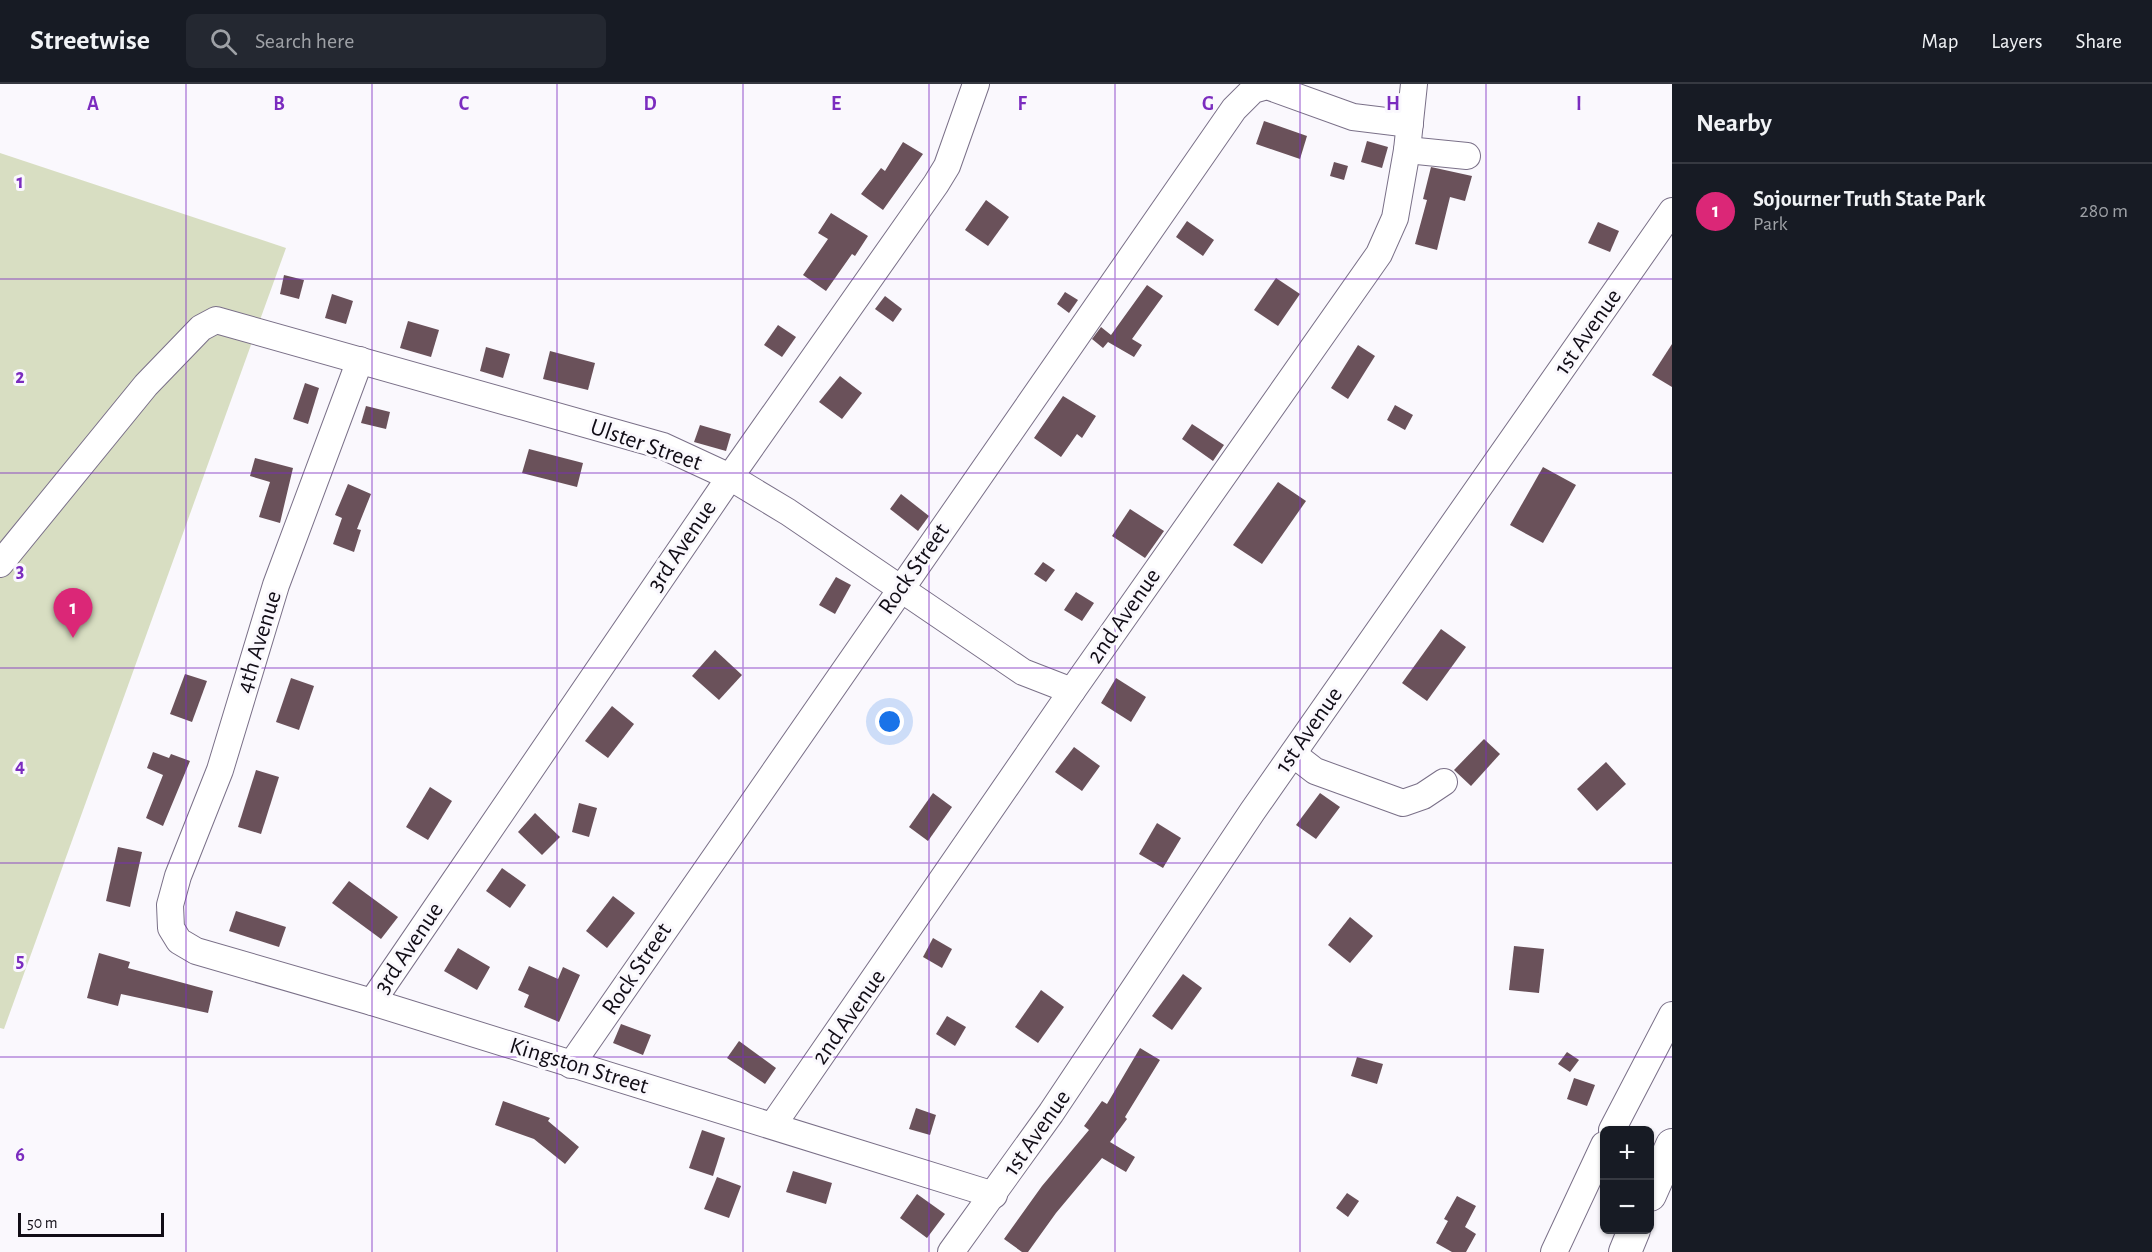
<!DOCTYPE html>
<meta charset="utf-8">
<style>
:root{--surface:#171b24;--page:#242831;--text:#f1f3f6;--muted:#9ea1a6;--line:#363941;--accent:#db2777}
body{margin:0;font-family:"Alegreya Sans",sans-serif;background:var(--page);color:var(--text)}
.controls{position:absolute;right:18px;bottom:18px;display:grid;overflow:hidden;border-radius:9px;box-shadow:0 2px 4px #0004}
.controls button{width:54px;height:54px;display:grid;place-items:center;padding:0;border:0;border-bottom:2px solid var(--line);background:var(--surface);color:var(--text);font:30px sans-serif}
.scale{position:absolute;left:18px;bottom:15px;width:146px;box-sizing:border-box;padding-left:6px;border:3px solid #110d16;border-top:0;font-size:16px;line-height:21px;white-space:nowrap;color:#110d16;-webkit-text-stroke:4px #faf8fd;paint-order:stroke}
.you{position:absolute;left:890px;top:638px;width:21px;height:21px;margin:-15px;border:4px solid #fff;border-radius:50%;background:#1a73e8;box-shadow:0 0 0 9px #1a73e833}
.badge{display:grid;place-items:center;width:39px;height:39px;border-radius:50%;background:var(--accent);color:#fff;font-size:20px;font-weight:700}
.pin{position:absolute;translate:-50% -50px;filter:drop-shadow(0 2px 3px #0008)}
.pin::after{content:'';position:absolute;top:32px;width:21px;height:18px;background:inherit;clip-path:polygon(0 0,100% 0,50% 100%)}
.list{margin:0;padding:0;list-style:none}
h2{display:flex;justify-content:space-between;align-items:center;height:78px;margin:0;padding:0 24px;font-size:26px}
h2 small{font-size:20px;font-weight:400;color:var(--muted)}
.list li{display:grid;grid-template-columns:39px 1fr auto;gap:18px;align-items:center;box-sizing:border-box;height:96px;padding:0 24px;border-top:2px solid var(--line)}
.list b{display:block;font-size:22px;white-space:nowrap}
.list p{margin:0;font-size:20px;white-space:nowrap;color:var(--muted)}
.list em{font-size:20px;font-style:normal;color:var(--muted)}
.icon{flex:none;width:33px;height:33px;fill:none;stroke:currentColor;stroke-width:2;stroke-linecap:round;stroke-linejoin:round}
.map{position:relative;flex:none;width:1672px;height:1168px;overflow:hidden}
header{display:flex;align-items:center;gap:36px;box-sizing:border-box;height:84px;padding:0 30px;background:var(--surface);border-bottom:2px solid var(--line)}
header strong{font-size:28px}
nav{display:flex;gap:33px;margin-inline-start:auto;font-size:21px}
.search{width:420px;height:54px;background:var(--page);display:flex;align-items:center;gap:15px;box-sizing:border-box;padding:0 21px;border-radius:9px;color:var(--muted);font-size:22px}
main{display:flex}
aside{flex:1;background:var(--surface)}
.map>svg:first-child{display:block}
.green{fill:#d8dec2}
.building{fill:#6a515a}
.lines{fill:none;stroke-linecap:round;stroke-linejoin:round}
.minor-casing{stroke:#7a7088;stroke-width:28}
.major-casing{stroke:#7a7088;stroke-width:34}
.minor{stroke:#fff;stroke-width:26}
.major{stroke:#fff;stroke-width:32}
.grid{fill:none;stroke:#7b2cbf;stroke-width:1.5;stroke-opacity:0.55}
.labels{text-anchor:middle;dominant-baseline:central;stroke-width:6;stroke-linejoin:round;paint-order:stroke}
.street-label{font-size:24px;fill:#110d16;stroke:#faf8fd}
.grid-label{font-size:20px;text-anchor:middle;font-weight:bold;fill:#7b2cbf;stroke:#faf8fd;stroke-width:6;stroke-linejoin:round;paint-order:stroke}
</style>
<header>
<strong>Streetwise</strong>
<div class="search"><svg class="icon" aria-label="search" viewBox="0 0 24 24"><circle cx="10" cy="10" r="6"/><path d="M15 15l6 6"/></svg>Search here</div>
<nav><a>Map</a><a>Layers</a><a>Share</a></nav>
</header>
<main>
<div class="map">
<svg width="1672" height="1168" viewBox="0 0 1672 1168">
<rect width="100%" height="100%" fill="#faf8fd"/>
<path class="green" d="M 0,69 L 286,164 L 4,945 L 0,944 Z"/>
<g class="building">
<path d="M 1264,37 L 1307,52 L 1300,75 L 1256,60 Z"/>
<path d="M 1367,57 L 1388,63 L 1382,84 L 1361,78 Z"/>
<path d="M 903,58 L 923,70 L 883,126 L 861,110 L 881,84 L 885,87 Z"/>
<path d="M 1334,78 L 1348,82 L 1344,96 L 1330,92 Z"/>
<path d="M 1431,83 L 1472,92 L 1465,117 L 1450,113 L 1437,166 L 1415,160 L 1427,116 L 1423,115 Z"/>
<path d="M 986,116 L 1009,133 L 988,162 L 965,146 Z"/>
<path d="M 831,129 L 868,152 L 855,172 L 852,170 L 826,207 L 803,191 L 828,155 L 818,149 Z"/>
<path d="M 1187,137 L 1214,156 L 1203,172 L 1176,153 Z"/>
<path d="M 1598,138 L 1619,147 L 1610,168 L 1588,159 Z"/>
<path d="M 284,191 L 304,196 L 299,215 L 280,210 Z"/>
<path d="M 1276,194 L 1300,210 L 1278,242 L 1254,226 Z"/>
<path d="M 1147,201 L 1163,212 L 1132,255 L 1142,261 L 1134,273 L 1108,258 L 1103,264 L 1092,255 L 1101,243 L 1111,251 Z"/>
<path d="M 1065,208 L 1078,216 L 1069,229 L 1057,220 Z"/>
<path d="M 332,210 L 353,217 L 346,240 L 325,234 Z"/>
<path d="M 885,212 L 902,225 L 893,238 L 875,225 Z"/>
<path d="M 408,237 L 439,246 L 431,273 L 400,264 Z"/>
<path d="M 778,241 L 796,253 L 782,273 L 764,261 Z"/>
<path d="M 1672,260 L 1672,303 L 1652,291 Z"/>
<path d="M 1358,261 L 1375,272 L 1348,315 L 1331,304 Z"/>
<path d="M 486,263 L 510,270 L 503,294 L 480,287 Z"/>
<path d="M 550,267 L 595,279 L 588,306 L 543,295 Z"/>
<path d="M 840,292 L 862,309 L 842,335 L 819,318 Z"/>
<path d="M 305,299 L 319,304 L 308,340 L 293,335 Z"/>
<path d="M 1063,312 L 1096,332 L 1082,354 L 1077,350 L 1061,373 L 1034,354 Z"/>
<path d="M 1395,321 L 1413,331 L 1405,346 L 1387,336 Z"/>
<path d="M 366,322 L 390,328 L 386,345 L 361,339 Z"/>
<path d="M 1192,340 L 1224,361 L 1213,377 L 1182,355 Z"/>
<path d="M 700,341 L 731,350 L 726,367 L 694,358 Z"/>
<path d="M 529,365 L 583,379 L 577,403 L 522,389 Z"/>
<path d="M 255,374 L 293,384 L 280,439 L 259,433 L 270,398 L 250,392 Z"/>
<path d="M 1543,383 L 1576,401 L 1543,459 L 1510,441 Z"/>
<path d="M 1278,398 L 1306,417 L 1262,480 L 1233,461 Z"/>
<path d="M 348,400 L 371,410 L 357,445 L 361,446 L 354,468 L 333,460 L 342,434 L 335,431 Z"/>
<path d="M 901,410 L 929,432 L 918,447 L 890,425 Z"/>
<path d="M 1130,425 L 1164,447 L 1145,474 L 1112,452 Z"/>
<path d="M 1043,478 L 1055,486 L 1046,498 L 1034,490 Z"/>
<path d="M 836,493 L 851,501 L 835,530 L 819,521 Z"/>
<path d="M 1076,508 L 1094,519 L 1082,537 L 1064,526 Z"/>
<path d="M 1441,545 L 1466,563 L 1427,617 L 1402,599 Z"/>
<path d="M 715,566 L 742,591 L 719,616 L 692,592 Z"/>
<path d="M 185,590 L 207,597 L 192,638 L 170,630 Z"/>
<path d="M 291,594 L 314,602 L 299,646 L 276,638 Z"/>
<path d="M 1116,594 L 1146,613 L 1131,638 L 1101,619 Z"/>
<path d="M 612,622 L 634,640 L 608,674 L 585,657 Z"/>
<path d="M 1484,655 L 1500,670 L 1471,702 L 1454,686 Z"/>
<path d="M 1074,663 L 1100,682 L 1082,707 L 1055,688 Z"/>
<path d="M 153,668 L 169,674 L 171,670 L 190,677 L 163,742 L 146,734 L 163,691 L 147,684 Z"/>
<path d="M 1606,678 L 1626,700 L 1597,727 L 1577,705 Z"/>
<path d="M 256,686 L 279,693 L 261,750 L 238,743 Z"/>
<path d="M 430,703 L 452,717 L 428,756 L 406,743 Z"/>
<path d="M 933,709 L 952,723 L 928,757 L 909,743 Z"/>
<path d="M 1320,709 L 1340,723 L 1316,755 L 1296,741 Z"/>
<path d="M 579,719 L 597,724 L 589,753 L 572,748 Z"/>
<path d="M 535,729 L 560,753 L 542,771 L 518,748 Z"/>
<path d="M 1157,739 L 1181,754 L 1163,784 L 1139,770 Z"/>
<path d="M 118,763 L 142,768 L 130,823 L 106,817 Z"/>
<path d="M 502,784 L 526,801 L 510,824 L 486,807 Z"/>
<path d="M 349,797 L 398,833 L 381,855 L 332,819 Z"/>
<path d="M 613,812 L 635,829 L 607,864 L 586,847 Z"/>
<path d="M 236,827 L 286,843 L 279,863 L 229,847 Z"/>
<path d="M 1350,833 L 1373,852 L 1350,879 L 1328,861 Z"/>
<path d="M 933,854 L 952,865 L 942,884 L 923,873 Z"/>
<path d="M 1514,862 L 1544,865 L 1539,909 L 1509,906 Z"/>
<path d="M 458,864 L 490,883 L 477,906 L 444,887 Z"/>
<path d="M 99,869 L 130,878 L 128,884 L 213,907 L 208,929 L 121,910 L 118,922 L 87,914 Z"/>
<path d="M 529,882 L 558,895 L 563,883 L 580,891 L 559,938 L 524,923 L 529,911 L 518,906 Z"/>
<path d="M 1183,890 L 1202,904 L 1172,946 L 1152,932 Z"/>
<path d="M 1041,906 L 1064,923 L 1038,959 L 1015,943 Z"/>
<path d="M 947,932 L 966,943 L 955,962 L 936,950 Z"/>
<path d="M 621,940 L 651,951 L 643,971 L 613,959 Z"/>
<path d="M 739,957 L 776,984 L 765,1000 L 727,974 Z"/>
<path d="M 1140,964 L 1160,976 L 1125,1033 L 1127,1035 L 1110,1058 L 1135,1073 L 1126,1088 L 1102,1074 L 1056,1129 L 1028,1168 L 1022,1168 L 1004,1155 L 1042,1102 L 1089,1046 L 1084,1042 L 1102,1017 L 1107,1020 Z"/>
<path d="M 1567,968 L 1579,976 L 1570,988 L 1558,980 Z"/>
<path d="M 1357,973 L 1383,980 L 1377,1000 L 1351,992 Z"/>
<path d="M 1574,994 L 1595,1001 L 1587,1022 L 1567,1015 Z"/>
<path d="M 503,1017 L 550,1034 L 548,1037 L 579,1063 L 565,1080 L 534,1055 L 495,1041 Z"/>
<path d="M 916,1024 L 936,1031 L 930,1051 L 909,1045 Z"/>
<path d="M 702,1046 L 725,1054 L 713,1092 L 689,1084 Z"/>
<path d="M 793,1087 L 832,1099 L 826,1120 L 786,1108 Z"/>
<path d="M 717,1093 L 741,1102 L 729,1134 L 704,1125 Z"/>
<path d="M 1347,1109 L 1359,1117 L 1348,1133 L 1336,1124 Z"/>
<path d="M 917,1110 L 945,1130 L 927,1154 L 900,1134 Z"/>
<path d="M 1457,1112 L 1476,1122 L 1465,1143 L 1476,1150 L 1466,1168 L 1452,1168 L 1436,1159 L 1448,1137 L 1444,1135 Z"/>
</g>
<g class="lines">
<g class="minor-casing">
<g id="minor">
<path d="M 1407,66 L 1467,72"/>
<path d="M 360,276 L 276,501 L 220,686 L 178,792 L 170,821 L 171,844 L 179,857 L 196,867 L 372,918 L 994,1111"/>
<path d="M 0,480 L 146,301 L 201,244 L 216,236 L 663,362 L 730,393 L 788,428 L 1023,588 L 1072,607"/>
<path d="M 1293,670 L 1315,687 L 1403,719 L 1423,712 L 1444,698"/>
<path d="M 372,918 L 730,393 L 936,100 L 947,82 L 976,0"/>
<path d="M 571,981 L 1234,25 L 1253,6 L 1267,2 L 1353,33 L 1410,40"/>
<path d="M 773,1041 L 1072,607 L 1379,170 L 1395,134 L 1407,66 L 1414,0"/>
<path d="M 1612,1046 L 1672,931"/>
<path d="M 951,1168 L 1051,1029 L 1252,728 L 1672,127"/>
<path d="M 1554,1168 L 1604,1061"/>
</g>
</g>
<g class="major-casing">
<g id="major">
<path d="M 1650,1111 L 1672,1061"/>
<path d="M 1625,1168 L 1634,1146"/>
</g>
</g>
<use href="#minor" class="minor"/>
<use href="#major" class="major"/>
</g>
<path class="grid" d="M 186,0 L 186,1168M 372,0 L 372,1168M 557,0 L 557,1168M 743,0 L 743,1168M 929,0 L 929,1168M 1115,0 L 1115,1168M 1300,0 L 1300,1168M 1486,0 L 1486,1168M 0,195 L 1672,195M 0,389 L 1672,389M 0,584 L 1672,584M 0,779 L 1672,779M 0,973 L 1672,973"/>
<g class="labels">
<g class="street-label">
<text transform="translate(1588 248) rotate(-55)">1st Avenue</text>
<text transform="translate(646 361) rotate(19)">Ulster Street</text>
<text transform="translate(682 462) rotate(-56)">3rd Avenue</text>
<text transform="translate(914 485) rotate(-55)">Rock Street</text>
<text transform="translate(1124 532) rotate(-55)">2nd Avenue</text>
<text transform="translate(259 558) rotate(-73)">4th Avenue</text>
<text transform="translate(1309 646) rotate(-55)">1st Avenue</text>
<text transform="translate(409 864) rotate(-56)">3rd Avenue</text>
<text transform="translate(637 885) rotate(-56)">Rock Street</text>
<text transform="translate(849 933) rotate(-55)">2nd Avenue</text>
<text transform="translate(579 982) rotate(17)">Kingston Street</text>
<text transform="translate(1037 1049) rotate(-55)">1st Avenue</text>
</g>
</g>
<g class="grid-label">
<text x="93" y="26">A</text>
<text x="279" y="26">B</text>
<text x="464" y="26">C</text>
<text x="650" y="26">D</text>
<text x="836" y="26">E</text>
<text x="1022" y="26">F</text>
<text x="1208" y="26">G</text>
<text x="1393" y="26">H</text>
<text x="1579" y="26">I</text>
<text x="20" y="104">1</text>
<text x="20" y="299">2</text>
<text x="20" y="493">3</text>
<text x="20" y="688">4</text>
<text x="20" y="883">5</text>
<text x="20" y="1077">6</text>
</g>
</svg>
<div class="controls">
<button>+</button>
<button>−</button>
</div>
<div class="scale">50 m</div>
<div class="you"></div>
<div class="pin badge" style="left:73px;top:554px">1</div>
</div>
<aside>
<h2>Nearby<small></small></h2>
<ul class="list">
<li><span class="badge">1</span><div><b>Sojourner Truth State Park</b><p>Park</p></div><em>280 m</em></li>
</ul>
</aside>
</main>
